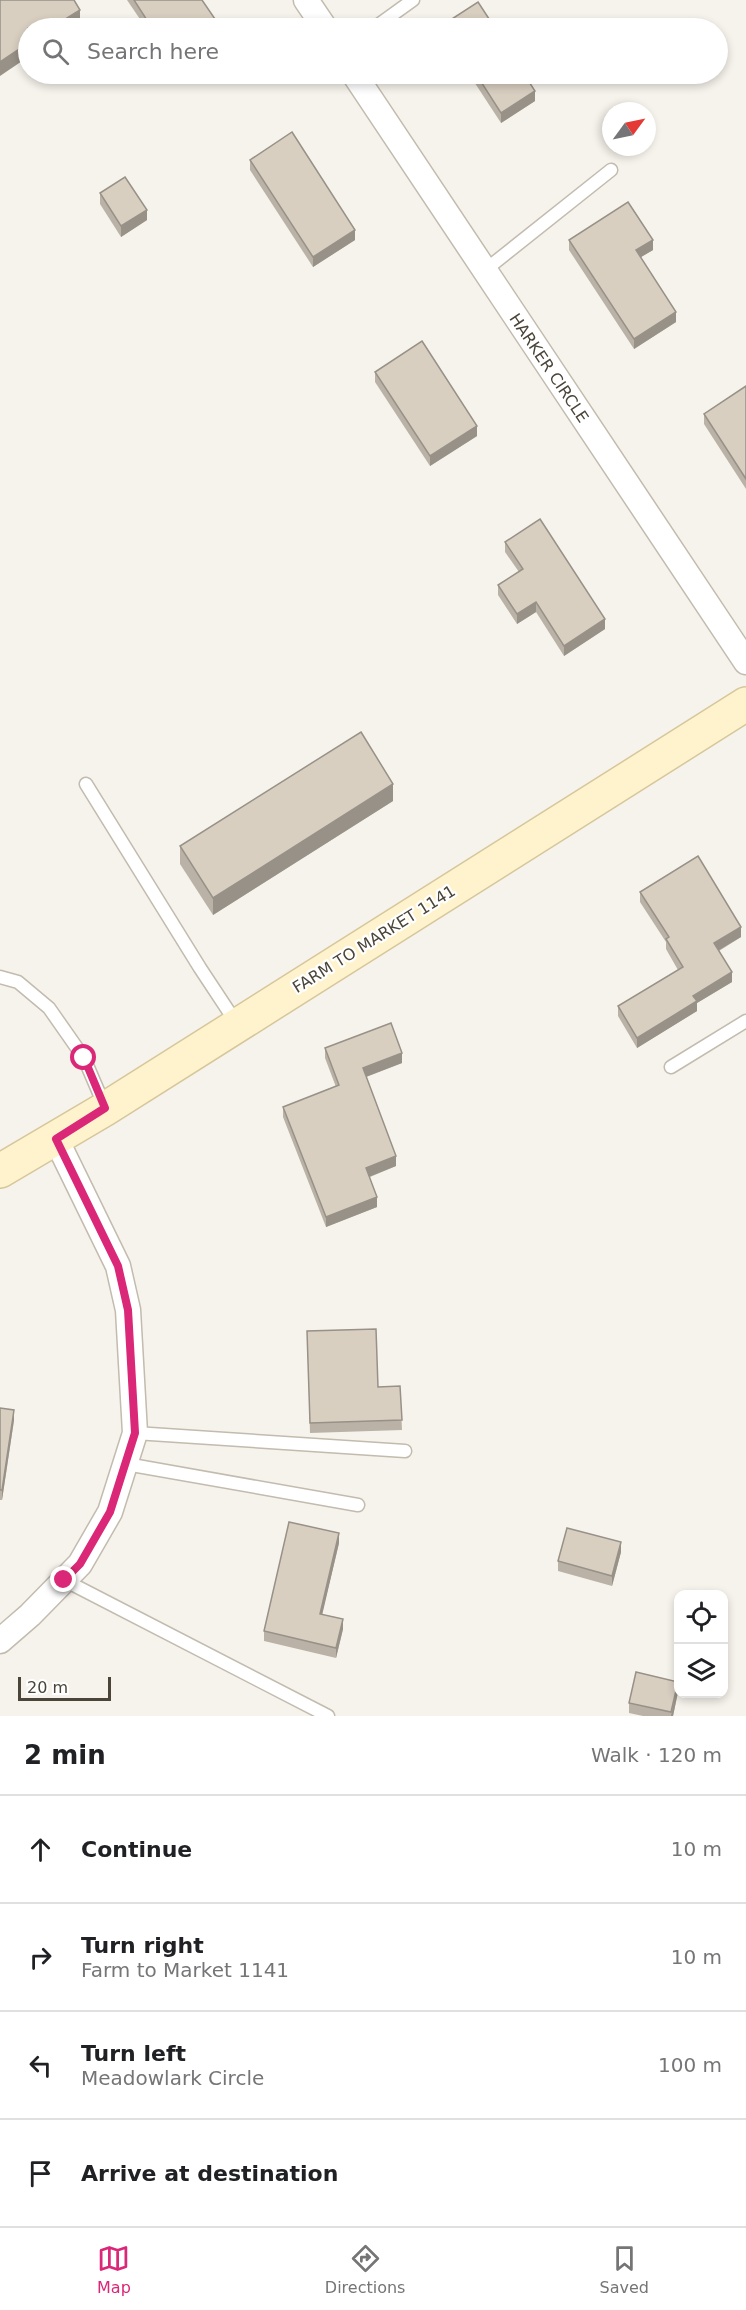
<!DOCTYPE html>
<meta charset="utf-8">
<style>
:root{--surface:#fff;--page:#f6f6f6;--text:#202124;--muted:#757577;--line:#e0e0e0;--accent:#db2777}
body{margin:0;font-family:"DejaVu Sans",sans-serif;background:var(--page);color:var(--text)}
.controls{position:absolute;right:18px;bottom:18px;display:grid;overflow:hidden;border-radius:12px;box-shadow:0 3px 9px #0003}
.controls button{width:54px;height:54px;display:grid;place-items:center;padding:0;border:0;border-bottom:2px solid var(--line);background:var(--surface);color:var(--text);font:30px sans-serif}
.compass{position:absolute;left:602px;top:102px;width:54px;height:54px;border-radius:50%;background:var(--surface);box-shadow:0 3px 9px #0003;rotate:57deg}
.scale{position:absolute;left:18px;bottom:15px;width:93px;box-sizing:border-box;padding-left:6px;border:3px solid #4b4439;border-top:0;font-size:16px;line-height:21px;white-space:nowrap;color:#4b4439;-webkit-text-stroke:4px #fff;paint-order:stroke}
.stop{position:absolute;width:18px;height:18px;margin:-14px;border:4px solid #db2777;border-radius:50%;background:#fff}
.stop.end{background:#db2777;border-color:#fff;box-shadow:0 2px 6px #0008}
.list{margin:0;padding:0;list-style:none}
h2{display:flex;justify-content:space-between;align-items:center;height:78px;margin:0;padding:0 24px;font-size:26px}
h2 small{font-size:20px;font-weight:400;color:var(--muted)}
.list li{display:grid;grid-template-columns:39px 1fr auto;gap:18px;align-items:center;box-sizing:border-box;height:108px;padding:0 24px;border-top:2px solid var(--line)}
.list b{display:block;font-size:22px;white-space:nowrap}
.list p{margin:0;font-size:20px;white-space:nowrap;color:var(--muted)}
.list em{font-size:20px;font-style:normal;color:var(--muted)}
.icon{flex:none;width:33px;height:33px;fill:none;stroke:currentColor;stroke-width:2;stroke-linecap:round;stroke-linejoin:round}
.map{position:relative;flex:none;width:746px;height:1716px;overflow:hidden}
.search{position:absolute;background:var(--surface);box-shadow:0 3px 9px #0003;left:18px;right:18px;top:18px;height:66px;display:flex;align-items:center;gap:15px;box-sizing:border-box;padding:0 21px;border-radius:33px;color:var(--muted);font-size:22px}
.sheet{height:510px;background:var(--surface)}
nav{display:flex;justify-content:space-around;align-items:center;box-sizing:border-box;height:84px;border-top:2px solid var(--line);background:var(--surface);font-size:16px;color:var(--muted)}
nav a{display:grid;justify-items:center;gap:3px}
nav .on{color:var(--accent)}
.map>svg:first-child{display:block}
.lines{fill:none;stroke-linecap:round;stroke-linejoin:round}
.lane-casing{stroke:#c2bbae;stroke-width:15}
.street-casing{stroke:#c2bbae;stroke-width:27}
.secondary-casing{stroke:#d6c79b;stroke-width:36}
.lane{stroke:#fff;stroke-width:12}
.street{stroke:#fff;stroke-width:24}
.secondary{stroke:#fff3cd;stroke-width:33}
.wall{fill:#bab2a6}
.shaded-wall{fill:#979187}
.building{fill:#d8cfc1;stroke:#979187;stroke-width:1.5}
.route{stroke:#db2777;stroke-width:8}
.labels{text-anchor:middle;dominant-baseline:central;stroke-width:4.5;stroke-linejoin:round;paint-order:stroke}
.street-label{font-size:16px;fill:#4b4439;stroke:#fff}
</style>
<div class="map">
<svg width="746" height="1716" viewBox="0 0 746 1716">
<rect width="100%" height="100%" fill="#f6f3ec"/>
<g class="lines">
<g class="lane-casing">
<g id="lane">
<path d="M 374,28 L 413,0"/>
<path d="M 484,271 L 611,170"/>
<path d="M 86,784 L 200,968 L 237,1024"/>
<path d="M 0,977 L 18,982 L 49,1008 L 84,1058 L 105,1107"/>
<path d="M 671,1067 L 746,1021"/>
<path d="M 135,1433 L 405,1451"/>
<path d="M 126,1464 L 358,1505"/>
<path d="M 64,1580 L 328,1716"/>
</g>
</g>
<g class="street-casing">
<g id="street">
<path d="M 306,0 L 325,28"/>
<path d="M 354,74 L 746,662"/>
<path d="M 0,1641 L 30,1615 L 80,1564 L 110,1512 L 135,1433 L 128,1310 L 118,1266 L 56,1139"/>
</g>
</g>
<g class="secondary-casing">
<path id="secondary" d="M 0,1171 L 105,1109 L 746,704"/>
</g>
<use href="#lane" class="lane"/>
<use href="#street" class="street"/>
<use href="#secondary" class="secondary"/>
</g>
<g class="wall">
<path d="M 127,0 L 202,0 L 215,28 L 146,28 Z"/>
<path d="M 469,74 L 524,74 L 535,101 L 501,123 Z"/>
<path d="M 250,160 L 355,240 L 313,267 L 250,170 Z"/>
<path d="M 100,193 L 147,220 L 121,237 L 100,204 Z"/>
<path d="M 569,240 L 653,250 L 641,257 L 676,322 L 634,349 L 569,250 Z"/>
<path d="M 375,372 L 477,436 L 430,466 L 375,382 Z"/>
<path d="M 746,386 L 746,489 L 704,424 L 704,414 Z"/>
<path d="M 505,542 L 605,629 L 564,656 L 536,612 L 517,624 L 498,595 L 498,585 L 519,572 L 505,552 Z"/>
<path d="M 393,801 L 213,915 L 180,864 L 180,846 Z"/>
<path d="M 640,892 L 741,937 L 719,951 L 732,982 L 697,1003 L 697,1011 L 637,1048 L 618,1016 L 618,1006 L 678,970 L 666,949 L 666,942 L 640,902 Z"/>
<path d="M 325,1048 L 402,1063 L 366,1077 L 396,1166 L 370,1177 L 377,1207 L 326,1227 L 283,1117 L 283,1107 L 336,1087 L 325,1058 Z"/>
<path d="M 307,1331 L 378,1387 L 400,1386 L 402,1430 L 310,1433 Z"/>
<path d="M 0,1408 L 14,1420 L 2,1500 L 0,1500 Z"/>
<path d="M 339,1543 L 322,1614 L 343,1629 L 336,1658 L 264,1641 L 264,1631 Z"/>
<path d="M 621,1552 L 612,1586 L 558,1571 L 558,1561 Z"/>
<path d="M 678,1692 L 673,1716 L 643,1716 L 629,1713 L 629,1703 Z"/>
</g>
<g class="shaded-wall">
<path d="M 80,10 L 80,24 L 73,28 L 51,28 Z"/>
<path d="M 215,19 L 215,28 L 200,28 Z"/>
<path d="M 28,43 L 28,57 L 0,76 L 0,62 Z"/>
<path d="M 535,91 L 535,101 L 501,123 L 501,113 Z"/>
<path d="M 147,210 L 147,220 L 121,237 L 121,226 Z"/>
<path d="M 355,230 L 355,240 L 313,267 L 313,257 Z"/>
<path d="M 653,240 L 653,250 L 636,260 L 636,250 Z"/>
<path d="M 676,312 L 676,322 L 634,349 L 634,339 Z"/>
<path d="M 477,426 L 477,436 L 430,466 L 430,456 Z"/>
<path d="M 536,602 L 536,612 L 517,624 L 517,614 Z"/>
<path d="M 605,619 L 605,629 L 564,656 L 564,646 Z"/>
<path d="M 393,784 L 393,801 L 213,915 L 213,898 Z"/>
<path d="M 741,927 L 741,937 L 714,953 L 714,943 Z"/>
<path d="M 732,972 L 732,982 L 697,1003 L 697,1011 L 637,1048 L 637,1038 L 693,996 Z"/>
<path d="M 402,1053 L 402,1063 L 363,1078 L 363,1068 Z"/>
<path d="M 396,1156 L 396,1166 L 366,1178 L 366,1168 Z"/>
<path d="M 377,1197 L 377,1207 L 326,1227 L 326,1217 Z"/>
<path d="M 14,1410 L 14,1420 L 2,1500 L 2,1490 Z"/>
<path d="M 339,1533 L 339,1543 L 320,1624 L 320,1614 Z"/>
<path d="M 621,1542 L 621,1552 L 612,1586 L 612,1576 Z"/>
<path d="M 343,1619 L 343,1629 L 336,1658 L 336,1648 Z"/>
<path d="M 678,1682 L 678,1692 L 673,1716 L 671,1716 Z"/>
</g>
<g class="building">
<path d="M 0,0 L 74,0 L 80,10 L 51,28 L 28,28 L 28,43 L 0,62 Z"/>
<path d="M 134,0 L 202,0 L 215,19 L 200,28 L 152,28 Z"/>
<path d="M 478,2 L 495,28 L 446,28 L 444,24 Z"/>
<path d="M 476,74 L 524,74 L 535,91 L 501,113 Z"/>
<path d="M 292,132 L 355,230 L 313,257 L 250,160 Z"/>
<path d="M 125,177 L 147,210 L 121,226 L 100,193 Z"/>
<path d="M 628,202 L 653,240 L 636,250 L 676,312 L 634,339 L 569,240 Z"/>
<path d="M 422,341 L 477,426 L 430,456 L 375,372 Z"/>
<path d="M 746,386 L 746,479 L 704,414 Z"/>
<path d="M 540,519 L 605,619 L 564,646 L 536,602 L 517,614 L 498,585 L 523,569 L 505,542 Z"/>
<path d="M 361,732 L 393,784 L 213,898 L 180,846 Z"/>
<path d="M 698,856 L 741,927 L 714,943 L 732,972 L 693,996 L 697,1001 L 637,1038 L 618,1006 L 683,967 L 666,939 L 669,937 L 640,892 Z"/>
<path d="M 391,1023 L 402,1053 L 363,1068 L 396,1156 L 366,1168 L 377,1197 L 326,1217 L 283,1107 L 339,1085 L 325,1048 Z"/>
<path d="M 376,1329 L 378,1387 L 400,1386 L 402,1420 L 310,1423 L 307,1331 Z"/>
<path d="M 0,1408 L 14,1410 L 2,1490 L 0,1490 Z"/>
<path d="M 289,1522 L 339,1533 L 320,1614 L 343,1619 L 336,1648 L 264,1631 Z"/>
<path d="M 567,1528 L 621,1542 L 612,1576 L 558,1561 Z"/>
<path d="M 636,1672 L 678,1682 L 671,1712 L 629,1703 Z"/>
</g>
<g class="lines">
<path class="route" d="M 64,1580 L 80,1564 L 110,1512 L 135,1433 L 128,1310 L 118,1266 L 56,1139 L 105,1108 L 84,1058"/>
</g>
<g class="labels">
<g class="street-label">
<text transform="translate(549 368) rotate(56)">HARKER CIRCLE</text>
<text transform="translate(374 939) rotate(-32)">FARM TO MARKET 1141</text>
</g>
</g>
</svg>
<div class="controls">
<button><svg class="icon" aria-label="locate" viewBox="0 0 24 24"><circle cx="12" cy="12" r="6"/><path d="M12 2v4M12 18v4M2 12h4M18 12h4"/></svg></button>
<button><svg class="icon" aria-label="layers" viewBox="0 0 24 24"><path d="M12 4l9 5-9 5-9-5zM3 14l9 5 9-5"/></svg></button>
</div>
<svg class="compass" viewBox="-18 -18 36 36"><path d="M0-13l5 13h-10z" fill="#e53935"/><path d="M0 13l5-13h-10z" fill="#757577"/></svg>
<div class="scale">20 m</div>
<div class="stop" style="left:84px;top:1058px"></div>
<div class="stop end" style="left:64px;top:1580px"></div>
<div class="search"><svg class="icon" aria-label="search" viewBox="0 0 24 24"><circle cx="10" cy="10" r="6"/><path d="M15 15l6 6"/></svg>Search here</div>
</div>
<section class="sheet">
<h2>2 min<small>Walk · 120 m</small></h2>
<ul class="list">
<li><svg class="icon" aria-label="ahead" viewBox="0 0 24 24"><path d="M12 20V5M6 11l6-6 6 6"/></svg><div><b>Continue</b></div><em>10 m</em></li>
<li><svg class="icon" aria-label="right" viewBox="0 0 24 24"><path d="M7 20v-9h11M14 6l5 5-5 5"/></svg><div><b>Turn right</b><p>Farm to Market 1141</p></div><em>10 m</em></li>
<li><svg class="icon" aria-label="left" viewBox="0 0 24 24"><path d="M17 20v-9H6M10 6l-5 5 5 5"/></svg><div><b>Turn left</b><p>Meadowlark Circle</p></div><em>100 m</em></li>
<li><svg class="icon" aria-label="arrive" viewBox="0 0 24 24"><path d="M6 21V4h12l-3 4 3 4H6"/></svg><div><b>Arrive at destination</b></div></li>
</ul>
</section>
<nav>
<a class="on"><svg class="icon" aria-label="map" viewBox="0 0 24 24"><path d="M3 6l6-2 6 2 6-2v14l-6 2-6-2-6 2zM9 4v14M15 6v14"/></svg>Map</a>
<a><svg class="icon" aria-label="directions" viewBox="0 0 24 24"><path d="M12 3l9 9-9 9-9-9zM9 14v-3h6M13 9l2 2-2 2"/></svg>Directions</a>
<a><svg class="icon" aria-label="saved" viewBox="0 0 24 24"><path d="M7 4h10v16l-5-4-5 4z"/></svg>Saved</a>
</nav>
